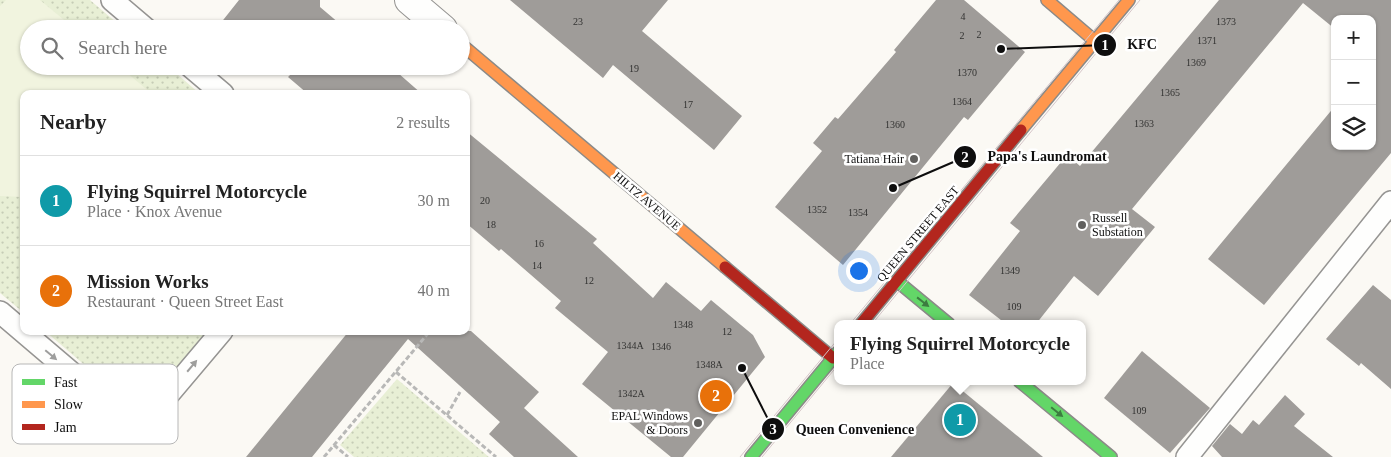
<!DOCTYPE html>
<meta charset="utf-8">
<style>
:root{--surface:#fff;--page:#f2f2f2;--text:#222;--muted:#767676;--line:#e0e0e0;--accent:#d93025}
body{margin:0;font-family:Georgia,serif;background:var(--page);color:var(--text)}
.controls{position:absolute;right:15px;top:15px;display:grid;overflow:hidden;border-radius:10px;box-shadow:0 1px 4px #0004}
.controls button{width:45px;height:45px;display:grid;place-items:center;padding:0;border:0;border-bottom:1px solid var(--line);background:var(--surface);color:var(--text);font:25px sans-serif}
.you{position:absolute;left:858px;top:270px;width:18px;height:18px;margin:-12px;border:4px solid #fff;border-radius:50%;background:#1a73e8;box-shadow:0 0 0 8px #1a73e833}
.badge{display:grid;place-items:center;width:32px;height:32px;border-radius:50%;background:var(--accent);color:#fff;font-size:16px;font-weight:700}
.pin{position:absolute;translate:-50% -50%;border:2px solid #fff;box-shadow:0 1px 5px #0006}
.popup{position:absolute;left:834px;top:320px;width:252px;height:65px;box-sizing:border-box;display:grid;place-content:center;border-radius:10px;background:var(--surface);filter:drop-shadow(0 1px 4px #0005);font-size:16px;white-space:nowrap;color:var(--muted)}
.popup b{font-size:19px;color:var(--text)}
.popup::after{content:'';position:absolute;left:50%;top:100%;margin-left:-10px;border:10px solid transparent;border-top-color:var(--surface)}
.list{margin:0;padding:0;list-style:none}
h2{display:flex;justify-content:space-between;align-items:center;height:65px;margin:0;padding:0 20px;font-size:21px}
h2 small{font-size:16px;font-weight:400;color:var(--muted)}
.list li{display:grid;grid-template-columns:32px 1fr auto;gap:15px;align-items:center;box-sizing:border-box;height:90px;padding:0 20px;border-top:1px solid var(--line)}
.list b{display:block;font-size:19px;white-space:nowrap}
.list p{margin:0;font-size:16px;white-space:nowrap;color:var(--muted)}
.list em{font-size:16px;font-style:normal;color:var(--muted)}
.icon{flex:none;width:28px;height:28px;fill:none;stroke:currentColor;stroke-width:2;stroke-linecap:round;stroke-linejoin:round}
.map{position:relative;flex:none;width:1391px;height:457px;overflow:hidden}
.search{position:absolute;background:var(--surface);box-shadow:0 1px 4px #0004;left:20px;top:20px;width:450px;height:55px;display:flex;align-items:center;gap:12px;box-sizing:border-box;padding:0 18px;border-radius:28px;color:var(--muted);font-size:19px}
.panel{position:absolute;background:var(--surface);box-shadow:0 1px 4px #0004;left:20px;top:90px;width:450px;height:245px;border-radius:10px}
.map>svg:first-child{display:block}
.grass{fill:url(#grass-dots)}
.pitch{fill:#f1f4df}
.building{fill:#9f9c99}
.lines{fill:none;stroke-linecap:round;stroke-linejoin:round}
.lane-casing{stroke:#959492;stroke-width:24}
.street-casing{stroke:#959492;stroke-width:30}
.fast-casing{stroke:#8b8a88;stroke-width:14}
.slow-casing{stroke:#8b8a88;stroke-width:14}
.jam-casing{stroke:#8b8a88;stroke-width:14}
.path{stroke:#b8b8b7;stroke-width:3;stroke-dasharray:5 2.5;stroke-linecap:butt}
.lane{stroke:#fefefd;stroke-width:21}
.street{stroke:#fefefd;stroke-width:28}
.fast{stroke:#63d668;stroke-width:11}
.slow{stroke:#ff974d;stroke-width:11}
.jam{stroke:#b3261e;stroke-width:11}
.tram{stroke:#d6c6c9;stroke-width:1}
.oneway{fill:#3d7c40}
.oneway2{fill:#9e9e9d}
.poi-dot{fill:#61605e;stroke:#fff;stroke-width:2}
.labels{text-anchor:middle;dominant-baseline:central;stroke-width:5;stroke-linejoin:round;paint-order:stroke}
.number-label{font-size:10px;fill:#323231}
.poi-label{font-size:12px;fill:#0e0e0e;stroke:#fff;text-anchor:end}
.street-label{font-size:12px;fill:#0e0e0e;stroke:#fff}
.key{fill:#fff;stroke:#b7b7b7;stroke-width:1}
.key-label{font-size:14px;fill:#0e0e0e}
.leader{fill:none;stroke:#0e0e0e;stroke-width:2}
.callout-dot{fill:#0e0e0e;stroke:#fff;stroke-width:2}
.mark-label{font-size:15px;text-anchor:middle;font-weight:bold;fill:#fff}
.callout-label{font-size:14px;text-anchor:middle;font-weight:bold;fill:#0e0e0e;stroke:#fff;stroke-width:5;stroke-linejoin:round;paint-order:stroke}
</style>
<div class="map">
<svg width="1391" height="457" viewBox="0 0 1391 457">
<defs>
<pattern id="grass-dots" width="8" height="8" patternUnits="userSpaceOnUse" patternTransform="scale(1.25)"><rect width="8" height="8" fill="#e8efd5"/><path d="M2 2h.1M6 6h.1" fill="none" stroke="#c6ccb6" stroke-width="1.8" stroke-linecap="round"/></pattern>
</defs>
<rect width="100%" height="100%" fill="#fbf9f4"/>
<g class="grass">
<path d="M 0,0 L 90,0 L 124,29 L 29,29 L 29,66 L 168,66 L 200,94 L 24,94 L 24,313 L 0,293 Z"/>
<path d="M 45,331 L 209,331 L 170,377 L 116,392 Z"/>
<path d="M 397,379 L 489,457 L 354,457 L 340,445 Z"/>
</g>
<path class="pitch" d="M 6,0 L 40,0 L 75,29 L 29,29 L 29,66 L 119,66 L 152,94 L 24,94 L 24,197 L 0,196 L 0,6 Z"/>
<g class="building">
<path d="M 239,0 L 320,0 L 320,7 L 346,29 L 216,29 Z"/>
<path d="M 510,0 L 668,0 L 642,31 L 742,116 L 714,150 L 613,65 L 603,78 Z"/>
<path d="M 936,0 L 964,0 L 1025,52 L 968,120 L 964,117 L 843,265 L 775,207 L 822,151 L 813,143 L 835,117 L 838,119 L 896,52 L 894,50 Z"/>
<path d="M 1219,0 L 1391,0 L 1391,153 L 1264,305 L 1208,259 L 1335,106 L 1335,146 L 1372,146 L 1372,19 L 1335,19 L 1335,29 L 1303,3 L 1132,209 L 1155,227 L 1098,296 L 1074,276 L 1036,324 L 1006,324 L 969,295 L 1020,231 L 1010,223 L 1067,155 L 1080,166 Z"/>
<path d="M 282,66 L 390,66 L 422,94 L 308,94 L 288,77 L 291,74 Z"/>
<path d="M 466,131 L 597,239 L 593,243 L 653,298 L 666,282 L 701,311 L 711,300 L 753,335 L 765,357 L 683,457 L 671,457 L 582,384 L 608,352 L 555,308 L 561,301 L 501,249 L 499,251 L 466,223 Z"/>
<path d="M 1373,285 L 1391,300 L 1391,389 L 1361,363 L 1359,366 L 1326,339 Z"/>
<path d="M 349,331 L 471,331 L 539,392 L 524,408 L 578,457 L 514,457 L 489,434 L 500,422 L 408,339 L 312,457 L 246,457 Z"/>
<path d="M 1142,351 L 1210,408 L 1170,453 L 1104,398 Z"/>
<path d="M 953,383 L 1043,457 L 891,457 Z"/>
<path d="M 1285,395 L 1305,414 L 1294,426 L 1333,457 L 1222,457 L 1212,446 L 1230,424 L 1242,434 L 1253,420 L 1259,425 Z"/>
</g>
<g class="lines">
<g class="lane-casing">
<g id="lane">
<path d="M 112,0 L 146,29"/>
<path d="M 190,66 L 223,94"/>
<path d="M 0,312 L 114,409 L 157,408 L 222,331"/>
<path d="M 1187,457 L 1391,202"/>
</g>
</g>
<g class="street-casing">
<path id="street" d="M 409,0 L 443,29"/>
</g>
<g class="fast-casing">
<g id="fast">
<path d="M 897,281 L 949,324"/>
<path d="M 1019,381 L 1111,457"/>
<path d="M 751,457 L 838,352"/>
</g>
</g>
<g class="slow-casing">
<g id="slow">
<path d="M 1047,0 L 1095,41"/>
<path d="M 461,44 L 725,267"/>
<path d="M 1021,130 L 1129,0"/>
</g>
</g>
<g class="jam-casing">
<g id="jam">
<path d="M 725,267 L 833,358"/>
<path d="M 861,324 L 1021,130"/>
</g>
</g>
<g class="path">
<path d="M 396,372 L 496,457"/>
<path d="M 447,415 L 460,392"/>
<path d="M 334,445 L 348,457"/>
<path d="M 324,457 L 430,331"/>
</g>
<use href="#lane" class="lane"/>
<use href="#street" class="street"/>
<use href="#fast" class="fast"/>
<use href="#slow" class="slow"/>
<use href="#jam" class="jam"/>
<g class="tram">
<path d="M 850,324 L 1119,0"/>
<path d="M 872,324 L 1140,0"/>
<path d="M 740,457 L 838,339"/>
<path d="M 762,457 L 838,365"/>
</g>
</g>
<defs><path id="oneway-solid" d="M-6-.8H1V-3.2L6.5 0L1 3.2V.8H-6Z" transform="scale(1.25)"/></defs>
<g class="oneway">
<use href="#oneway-solid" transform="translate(923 302) rotate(38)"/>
<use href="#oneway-solid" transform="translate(1057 412) rotate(39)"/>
</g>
<g class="oneway2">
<use href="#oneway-solid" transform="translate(51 355) rotate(40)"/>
<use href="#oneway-solid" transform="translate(192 366) rotate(-50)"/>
</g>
<g class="poi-dot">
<circle cx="914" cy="159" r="5"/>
<circle cx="1082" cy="225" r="5"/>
<circle cx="698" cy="423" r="5"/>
</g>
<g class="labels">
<g class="number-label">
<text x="963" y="16">4</text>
<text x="578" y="21">23</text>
<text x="1226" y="21">1373</text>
<text x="979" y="34">2</text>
<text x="962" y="35">2</text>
<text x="1207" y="40">1371</text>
<text x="1196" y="62">1369</text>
<text x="634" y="68">19</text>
<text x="967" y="72">1370</text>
<text x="1170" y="92">1365</text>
<text x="962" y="101">1364</text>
<text x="688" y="104">17</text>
<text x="1144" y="123">1363</text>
<text x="895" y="124">1360</text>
<text x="485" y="200">20</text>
<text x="817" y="209">1352</text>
<text x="858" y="212">1354</text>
<text x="491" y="224">18</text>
<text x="539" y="243">16</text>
<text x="537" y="265">14</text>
<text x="1010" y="270">1349</text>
<text x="589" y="280">12</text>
<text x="1014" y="306">109</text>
<text x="683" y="324">1348</text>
<text x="727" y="331">12</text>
<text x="630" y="345">1344A</text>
<text x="661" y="346">1346</text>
<text x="709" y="364">1348A</text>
<text x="631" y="393">1342A</text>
<text x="1139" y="410">109</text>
</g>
<g class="poi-label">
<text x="904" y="159">Tatiana Hair</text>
<text x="1092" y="218" text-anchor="start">Russell<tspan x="1092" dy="14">Substation</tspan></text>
<text x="688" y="416">EPAL Windows<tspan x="688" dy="14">&amp; Doors</tspan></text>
</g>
<g class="street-label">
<text transform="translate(647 201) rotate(40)">HILTZ AVENUE</text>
<text transform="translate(918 234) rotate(-50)">QUEEN STREET EAST</text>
</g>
</g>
<rect x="12" y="364" width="166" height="80" rx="8" class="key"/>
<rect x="22" y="379" width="23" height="6" fill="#63d668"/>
<rect x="22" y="401" width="23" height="7" fill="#ff974d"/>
<rect x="22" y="424" width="23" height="6" fill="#b3261e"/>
<g class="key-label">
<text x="54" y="387">Fast</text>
<text x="54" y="409">Slow</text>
<text x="54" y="432">Jam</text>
</g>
<path class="leader" d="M1001 49L1105 45M893 188L965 157M742 368L773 429"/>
<g class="callout-dot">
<circle cx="1001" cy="49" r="5"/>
<circle cx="893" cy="188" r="5"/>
<circle cx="742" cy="368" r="5"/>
<circle cx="1105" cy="45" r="12"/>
<circle cx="965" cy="157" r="12"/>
<circle cx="773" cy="429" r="12"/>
</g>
<g class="mark-label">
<text x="1105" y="50">1</text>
<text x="965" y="162">2</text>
<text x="773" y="434">3</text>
</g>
<g class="callout-label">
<text x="1142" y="49">KFC</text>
<text x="1047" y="161">Papa's Laundromat</text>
<text x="855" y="434">Queen Convenience</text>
</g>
</svg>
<div class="controls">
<button>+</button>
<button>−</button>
<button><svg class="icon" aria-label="layers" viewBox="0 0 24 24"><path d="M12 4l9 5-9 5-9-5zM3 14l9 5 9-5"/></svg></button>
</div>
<div class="you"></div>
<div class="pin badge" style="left:960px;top:420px;background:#0f9aa8">1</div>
<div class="popup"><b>Flying Squirrel Motorcycle</b>Place</div>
<div class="pin badge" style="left:716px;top:396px;background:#e8710a">2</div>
<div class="search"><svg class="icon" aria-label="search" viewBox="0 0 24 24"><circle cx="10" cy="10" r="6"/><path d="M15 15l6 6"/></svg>Search here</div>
<section class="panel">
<h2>Nearby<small>2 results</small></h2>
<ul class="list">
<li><span class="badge" style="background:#0f9aa8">1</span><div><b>Flying Squirrel Motorcycle</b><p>Place · Knox Avenue</p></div><em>30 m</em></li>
<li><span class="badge" style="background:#e8710a">2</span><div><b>Mission Works</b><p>Restaurant · Queen Street East</p></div><em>40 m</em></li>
</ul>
</section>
</div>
